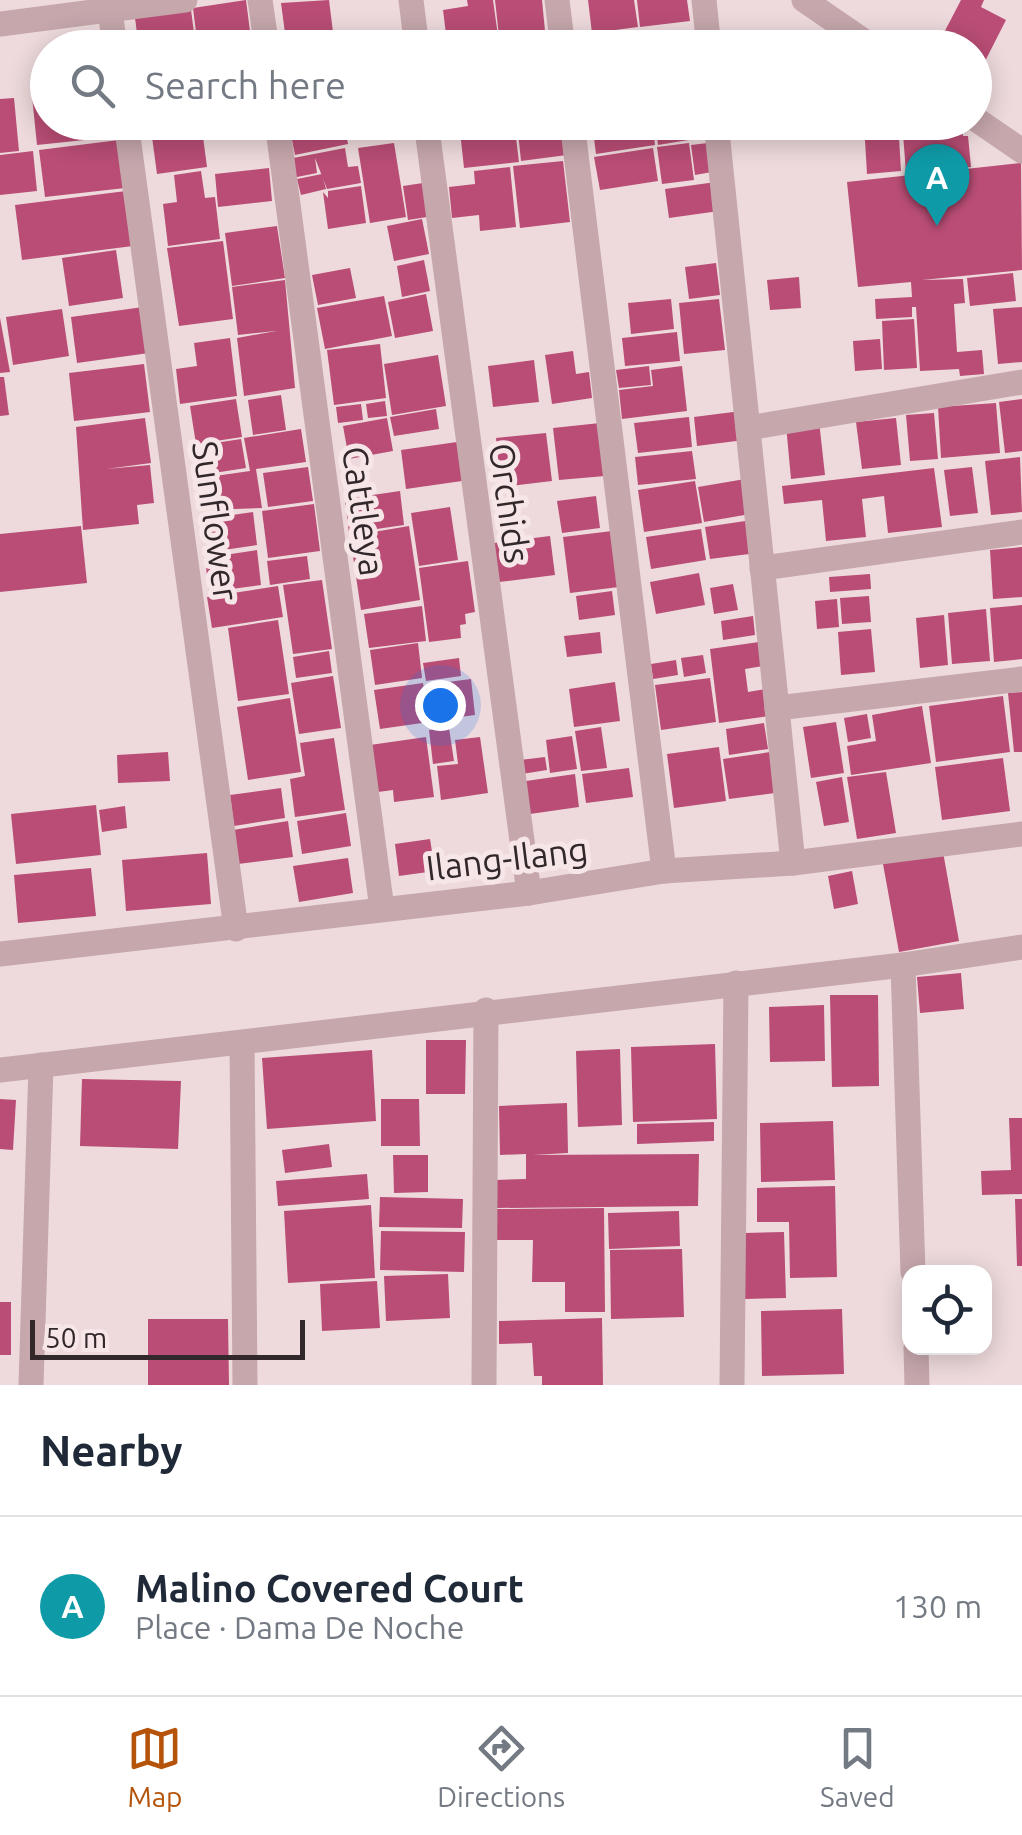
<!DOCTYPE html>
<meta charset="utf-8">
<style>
:root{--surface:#fff;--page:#f2f2f3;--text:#1f2937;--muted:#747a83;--line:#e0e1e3;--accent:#b45309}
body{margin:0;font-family:Ubuntu,sans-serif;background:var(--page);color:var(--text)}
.controls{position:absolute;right:30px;bottom:30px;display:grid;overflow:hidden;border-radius:20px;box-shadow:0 5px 25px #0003}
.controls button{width:90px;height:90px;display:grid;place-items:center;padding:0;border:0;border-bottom:2px solid var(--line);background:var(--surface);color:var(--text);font:50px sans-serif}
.scale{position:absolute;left:30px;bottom:25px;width:275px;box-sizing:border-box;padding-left:10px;border:5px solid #32272a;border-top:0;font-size:28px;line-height:35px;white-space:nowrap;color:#32272a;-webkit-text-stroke:8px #f7e6e7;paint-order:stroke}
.you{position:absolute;left:440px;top:705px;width:35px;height:35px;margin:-25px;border:8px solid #fff;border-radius:50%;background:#1a73e8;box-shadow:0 0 0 15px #1a73e833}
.badge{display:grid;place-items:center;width:65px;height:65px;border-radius:50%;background:var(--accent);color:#fff;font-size:32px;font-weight:700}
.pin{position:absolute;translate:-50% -82px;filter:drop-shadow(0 2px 5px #0008)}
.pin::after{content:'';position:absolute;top:52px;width:35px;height:30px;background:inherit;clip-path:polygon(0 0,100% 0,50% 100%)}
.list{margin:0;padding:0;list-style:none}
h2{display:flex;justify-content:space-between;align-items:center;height:130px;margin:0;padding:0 40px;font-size:42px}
h2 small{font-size:32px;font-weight:400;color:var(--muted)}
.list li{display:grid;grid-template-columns:65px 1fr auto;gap:30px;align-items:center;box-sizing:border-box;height:180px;padding:0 40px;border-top:2px solid var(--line)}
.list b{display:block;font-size:38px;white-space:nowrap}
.list p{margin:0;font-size:32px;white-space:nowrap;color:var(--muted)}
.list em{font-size:32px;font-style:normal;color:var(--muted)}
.icon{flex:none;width:55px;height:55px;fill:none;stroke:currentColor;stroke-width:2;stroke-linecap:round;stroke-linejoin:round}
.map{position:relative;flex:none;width:1022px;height:1385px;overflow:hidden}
.search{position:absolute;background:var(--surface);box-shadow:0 5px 25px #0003;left:30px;right:30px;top:30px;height:110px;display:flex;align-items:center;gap:25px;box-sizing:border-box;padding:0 35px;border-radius:55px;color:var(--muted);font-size:38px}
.sheet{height:310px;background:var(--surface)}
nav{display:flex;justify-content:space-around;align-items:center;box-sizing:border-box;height:140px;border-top:2px solid var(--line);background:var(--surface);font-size:28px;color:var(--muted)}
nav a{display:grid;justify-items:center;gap:5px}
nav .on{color:var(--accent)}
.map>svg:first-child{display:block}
.building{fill:#b94d75}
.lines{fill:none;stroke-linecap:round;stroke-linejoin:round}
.street{stroke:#c5a7ac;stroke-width:25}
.labels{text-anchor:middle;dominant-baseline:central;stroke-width:10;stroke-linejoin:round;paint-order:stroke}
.street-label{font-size:35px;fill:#32272a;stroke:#f7e6e7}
</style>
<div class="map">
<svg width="1022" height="1385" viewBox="0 0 1022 1385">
<rect width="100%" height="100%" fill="#eedadc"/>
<g class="building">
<path d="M 246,0 L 252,47 L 198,48 L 193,8 Z"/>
<path d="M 329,0 L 334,40 L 287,48 L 281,3 Z"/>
<path d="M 467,0 L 493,0 L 498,36 L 447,42 L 443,10 L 468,6 Z"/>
<path d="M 495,0 L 542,0 L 545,31 L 499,36 Z"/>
<path d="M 588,0 L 634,0 L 638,27 L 592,33 Z"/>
<path d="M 637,0 L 687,0 L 690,21 L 640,27 Z"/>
<path d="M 961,0 L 984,0 L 981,7 L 1006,20 L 978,75 L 974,48 L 936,48 Z"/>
<path d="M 191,10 L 196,48 L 139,48 L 135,18 Z"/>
<path d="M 675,30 L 676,48 L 646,48 L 644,33 Z"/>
<path d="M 694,30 L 696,48 L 679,48 L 677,32 Z"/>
<path d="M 640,34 L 641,48 L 582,48 L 582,41 Z"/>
<path d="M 48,94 L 48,122 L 111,122 L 113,137 L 37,145 L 32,96 Z"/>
<path d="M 14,98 L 19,151 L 0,153 L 0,99 Z"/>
<path d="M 150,122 L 201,122 L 207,167 L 157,174 Z"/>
<path d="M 344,122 L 348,144 L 295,155 L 289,125 Z"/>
<path d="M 459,122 L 514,122 L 519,162 L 464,168 Z"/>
<path d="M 517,122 L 563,122 L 567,155 L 521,161 Z"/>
<path d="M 592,122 L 652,122 L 655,145 L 596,154 Z"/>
<path d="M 655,122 L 705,122 L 707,137 L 658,145 Z"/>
<path d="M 864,122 L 899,122 L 900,133 L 865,136 Z"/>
<path d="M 902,122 L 962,122 L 963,136 L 968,136 L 971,167 L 906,172 Z"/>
<path d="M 899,137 L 901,171 L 867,174 L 865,140 Z"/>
<path d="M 119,140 L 125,188 L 45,197 L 39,150 Z"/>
<path d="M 394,143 L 406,217 L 370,223 L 358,148 Z"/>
<path d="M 689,143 L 694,180 L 662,184 L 657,147 Z"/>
<path d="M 708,143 L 712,172 L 695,175 L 691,145 Z"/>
<path d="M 345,148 L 348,167 L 358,166 L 361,183 L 327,189 L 315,158 L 317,173 L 292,178 L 288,159 Z"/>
<path d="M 653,148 L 658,181 L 600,190 L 594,157 Z"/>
<path d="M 33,151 L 37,191 L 0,195 L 0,155 Z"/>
<path d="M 563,161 L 570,222 L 520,228 L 513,166 Z"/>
<path d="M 1021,163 L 1022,270 L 922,280 L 963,279 L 965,303 L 954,304 L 957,352 L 982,350 L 984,374 L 960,376 L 959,369 L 920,371 L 916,307 L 912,307 L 912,317 L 876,319 L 875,299 L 912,297 L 911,282 L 858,287 L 847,182 Z"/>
<path d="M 510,167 L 516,227 L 480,231 L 479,215 L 452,218 L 449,187 L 475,184 L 474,171 Z"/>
<path d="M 269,168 L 272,201 L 218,207 L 215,174 Z"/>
<path d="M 201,171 L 205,198 L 215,197 L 220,239 L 168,246 L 163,204 L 177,202 L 174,175 Z"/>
<path d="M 322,174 L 326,189 L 301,195 L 297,179 Z"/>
<path d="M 716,182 L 719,211 L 669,218 L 665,189 Z"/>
<path d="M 423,183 L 427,217 L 408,220 L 403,186 Z"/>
<path d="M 361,186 L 366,223 L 328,229 L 323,192 L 328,198 L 328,191 Z"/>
<path d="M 126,191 L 133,246 L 22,260 L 15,205 Z"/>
<path d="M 422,219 L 429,254 L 394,261 L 387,226 Z"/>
<path d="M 277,226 L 285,278 L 232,286 L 225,233 Z"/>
<path d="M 223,241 L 233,319 L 179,326 L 167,248 Z"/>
<path d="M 116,250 L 123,298 L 69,306 L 62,258 Z"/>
<path d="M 424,260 L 430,291 L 402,297 L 397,266 Z"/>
<path d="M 716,263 L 720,295 L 689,299 L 685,267 Z"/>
<path d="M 350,268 L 356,298 L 318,305 L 312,275 Z"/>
<path d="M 1013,273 L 1016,301 L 970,306 L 967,278 Z"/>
<path d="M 799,277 L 801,308 L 770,310 L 767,280 Z"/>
<path d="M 285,280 L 295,388 L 244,396 L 237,338 L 276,331 L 238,335 L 232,287 Z"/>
<path d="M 426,294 L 433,331 L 395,338 L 388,302 Z"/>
<path d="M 384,296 L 392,336 L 325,349 L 317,308 Z"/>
<path d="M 671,299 L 674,329 L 631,334 L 628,303 Z"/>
<path d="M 719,299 L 725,350 L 684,354 L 679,303 Z"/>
<path d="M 143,307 L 149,353 L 77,363 L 71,317 Z"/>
<path d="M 1022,307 L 1022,362 L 998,364 L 993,309 Z"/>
<path d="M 62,309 L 69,356 L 13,365 L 6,317 Z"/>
<path d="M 0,318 L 10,372 L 0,373 Z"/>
<path d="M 914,319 L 917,368 L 884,370 L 882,321 Z"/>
<path d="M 677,332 L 680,361 L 625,366 L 622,338 Z"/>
<path d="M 230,338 L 237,396 L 180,404 L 176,369 L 197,366 L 194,343 Z"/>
<path d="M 880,339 L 882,369 L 855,371 L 853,341 Z"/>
<path d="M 380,344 L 386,398 L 334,405 L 327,350 Z"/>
<path d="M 573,351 L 576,374 L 589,372 L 592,398 L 552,404 L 545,355 Z"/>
<path d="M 438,355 L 446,406 L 392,415 L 384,364 Z"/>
<path d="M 534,360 L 539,402 L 493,407 L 488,366 Z"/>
<path d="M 144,364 L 150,412 L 74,421 L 69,373 Z"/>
<path d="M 649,366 L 651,385 L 619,388 L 616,370 Z"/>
<path d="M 682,366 L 687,411 L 622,419 L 619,390 L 653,386 L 651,370 Z"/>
<path d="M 0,377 L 4,377 L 9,415 L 0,416 Z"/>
<path d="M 281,395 L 286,430 L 253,435 L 248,400 Z"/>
<path d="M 236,399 L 242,437 L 196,444 L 190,406 Z"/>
<path d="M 1022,399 L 1022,451 L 1005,453 L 999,402 Z"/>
<path d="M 385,401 L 387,416 L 368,418 L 366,404 Z"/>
<path d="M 996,403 L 1000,453 L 941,458 L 938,407 Z"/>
<path d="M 361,404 L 363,420 L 338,423 L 336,407 Z"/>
<path d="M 436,409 L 439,429 L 394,436 L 390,417 Z"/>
<path d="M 741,411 L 744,440 L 697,446 L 694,417 Z"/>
<path d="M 934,413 L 938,459 L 910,461 L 906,415 Z"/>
<path d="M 689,417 L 692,447 L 638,453 L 634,423 Z"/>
<path d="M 145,418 L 151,463 L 106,469 L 150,465 L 154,503 L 137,505 L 139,524 L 83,530 L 76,427 Z"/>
<path d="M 387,418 L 393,451 L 349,459 L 343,426 Z"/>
<path d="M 896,418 L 901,465 L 862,469 L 856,422 Z"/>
<path d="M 819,421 L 825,475 L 791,479 L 786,425 Z"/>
<path d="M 600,423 L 605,476 L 559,480 L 553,428 Z"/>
<path d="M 301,429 L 306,462 L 256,469 L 262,508 L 205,510 L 201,478 L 250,471 L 244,438 Z"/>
<path d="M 546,433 L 552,481 L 501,487 L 496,438 Z"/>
<path d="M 241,439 L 246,468 L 201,475 L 196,446 Z"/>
<path d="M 457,442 L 462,481 L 406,489 L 401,450 Z"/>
<path d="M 692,451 L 696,479 L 638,485 L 635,457 Z"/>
<path d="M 1020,457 L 1022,512 L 991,515 L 985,461 Z"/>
<path d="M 308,467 L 313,501 L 268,507 L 263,473 Z"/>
<path d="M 972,467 L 978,513 L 950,516 L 944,470 Z"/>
<path d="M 934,468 L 942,527 L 888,533 L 884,496 L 862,499 L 866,537 L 826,541 L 822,500 L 784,504 L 782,486 Z"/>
<path d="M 751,478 L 756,513 L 704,522 L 698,487 Z"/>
<path d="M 695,481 L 702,523 L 644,532 L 638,490 Z"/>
<path d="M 400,491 L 404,525 L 349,533 L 345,499 Z"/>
<path d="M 596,496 L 600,528 L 562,533 L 557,501 Z"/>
<path d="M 314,504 L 320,551 L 268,558 L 262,511 Z"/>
<path d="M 450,507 L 458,560 L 419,566 L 411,513 Z"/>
<path d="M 253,512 L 257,545 L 210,552 L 205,519 Z"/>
<path d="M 752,520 L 757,553 L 710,559 L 705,527 Z"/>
<path d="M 81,526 L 87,583 L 0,592 L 0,534 Z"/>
<path d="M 409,526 L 420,600 L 361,610 L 350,536 Z"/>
<path d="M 701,529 L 706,560 L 651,569 L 646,537 Z"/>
<path d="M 612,531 L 619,587 L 570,593 L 563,537 Z"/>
<path d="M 550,536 L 555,575 L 499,582 L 494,543 Z"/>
<path d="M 1022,547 L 1022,597 L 993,599 L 990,550 Z"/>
<path d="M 257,550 L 261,585 L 209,592 L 205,558 Z"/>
<path d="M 307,556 L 310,579 L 270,585 L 267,561 Z"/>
<path d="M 468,561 L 475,612 L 465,614 L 466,624 L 460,625 L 461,638 L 429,642 L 419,568 Z"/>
<path d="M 699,573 L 705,605 L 656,614 L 650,582 Z"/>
<path d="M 870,574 L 871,589 L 830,592 L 829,577 Z"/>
<path d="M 322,580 L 332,649 L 293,654 L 283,585 Z"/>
<path d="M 733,584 L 738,610 L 714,614 L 710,588 Z"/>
<path d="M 278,586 L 283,617 L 212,628 L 207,597 Z"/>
<path d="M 612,591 L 615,615 L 579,620 L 576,596 Z"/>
<path d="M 869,596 L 871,622 L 842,624 L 840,598 Z"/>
<path d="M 837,599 L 839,627 L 817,629 L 815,601 Z"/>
<path d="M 1022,605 L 1022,659 L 994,662 L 990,608 Z"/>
<path d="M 422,606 L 426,641 L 369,648 L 364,614 Z"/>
<path d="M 986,609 L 990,661 L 952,664 L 948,613 Z"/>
<path d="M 944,615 L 948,665 L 920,668 L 916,618 Z"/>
<path d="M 753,616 L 755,635 L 723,640 L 721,621 Z"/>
<path d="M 278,620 L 289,694 L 238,701 L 228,628 Z"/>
<path d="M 871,629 L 875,672 L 841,675 L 838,632 Z"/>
<path d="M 600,632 L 602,653 L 567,657 L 564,636 Z"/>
<path d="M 759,642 L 763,666 L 745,669 L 748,692 L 766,689 L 769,716 L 719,723 L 710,649 Z"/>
<path d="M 418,643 L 422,678 L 375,685 L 370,650 Z"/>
<path d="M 329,651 L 332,673 L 296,678 L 293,657 Z"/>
<path d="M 703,655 L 706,673 L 684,677 L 681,658 Z"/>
<path d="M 459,658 L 461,676 L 426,681 L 423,663 Z"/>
<path d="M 676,660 L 678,675 L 653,679 L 651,664 Z"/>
<path d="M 333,676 L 341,728 L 299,734 L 291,683 Z"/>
<path d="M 710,678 L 716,722 L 661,730 L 655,685 Z"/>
<path d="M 471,679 L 475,715 L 445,719 L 440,683 Z"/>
<path d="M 615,682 L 620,721 L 574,727 L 569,689 Z"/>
<path d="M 423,683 L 429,722 L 380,729 L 374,690 Z"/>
<path d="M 1022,692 L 1022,752 L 1014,752 L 1008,693 Z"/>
<path d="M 1003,696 L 1010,752 L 936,762 L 929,706 Z"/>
<path d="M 290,698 L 301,772 L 248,780 L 237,707 Z"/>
<path d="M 922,706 L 931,763 L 851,775 L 847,746 L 876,741 L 872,715 Z"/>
<path d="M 867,714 L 871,738 L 848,742 L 844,718 Z"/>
<path d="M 836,722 L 844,773 L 811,778 L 803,727 Z"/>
<path d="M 764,723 L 768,749 L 729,755 L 726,729 Z"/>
<path d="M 601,727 L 607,768 L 581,771 L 575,731 Z"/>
<path d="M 449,728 L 454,761 L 433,764 L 429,730 Z"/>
<path d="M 572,736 L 577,769 L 550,773 L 546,740 Z"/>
<path d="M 426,737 L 434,797 L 394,802 L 393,790 L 378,792 L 363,746 Z"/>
<path d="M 480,737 L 488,793 L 441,800 L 437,766 L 458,764 L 455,740 Z"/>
<path d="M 334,738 L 345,810 L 295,817 L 290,779 L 305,776 L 300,743 Z"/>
<path d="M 719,747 L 726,801 L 674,808 L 667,754 Z"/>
<path d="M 168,752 L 170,781 L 118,783 L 117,755 Z"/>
<path d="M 770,752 L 775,793 L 729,799 L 723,759 Z"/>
<path d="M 545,757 L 547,770 L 522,774 L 520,760 Z"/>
<path d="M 1003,758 L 1010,811 L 942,820 L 935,767 Z"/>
<path d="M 629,768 L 633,797 L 586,803 L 582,774 Z"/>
<path d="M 886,772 L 896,833 L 857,839 L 847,777 Z"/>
<path d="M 575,774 L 579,807 L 530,814 L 526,781 Z"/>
<path d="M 842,777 L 849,822 L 824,826 L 816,782 Z"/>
<path d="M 281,788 L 285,818 L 234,826 L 230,795 Z"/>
<path d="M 96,805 L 101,855 L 16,864 L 11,814 Z"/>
<path d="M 125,806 L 127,828 L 102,832 L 99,810 Z"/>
<path d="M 346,813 L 351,846 L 302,854 L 297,821 Z"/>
<path d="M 288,821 L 293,857 L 238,864 L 233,830 Z"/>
<path d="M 430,839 L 435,871 L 399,876 L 395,844 Z"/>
<path d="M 943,852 L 959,941 L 899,952 L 883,864 Z"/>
<path d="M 207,853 L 211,904 L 126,911 L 122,860 Z"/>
<path d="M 348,858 L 353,893 L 299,902 L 293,866 Z"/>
<path d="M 91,868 L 96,916 L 18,923 L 14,875 Z"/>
<path d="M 852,871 L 858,904 L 834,909 L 828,876 Z"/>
<path d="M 961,973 L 964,1009 L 920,1013 L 917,977 Z"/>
<path d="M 830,995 L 878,995 L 879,1086 L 832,1087 Z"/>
<path d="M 824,1005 L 825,1061 L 770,1062 L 769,1007 Z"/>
<path d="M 426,1040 L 466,1040 L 465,1094 L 426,1094 Z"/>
<path d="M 715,1044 L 717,1119 L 633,1122 L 631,1047 Z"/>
<path d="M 620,1049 L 622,1125 L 578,1127 L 576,1051 Z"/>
<path d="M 372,1050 L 376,1121 L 267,1129 L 262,1058 Z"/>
<path d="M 82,1079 L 181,1081 L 178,1149 L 80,1146 Z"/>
<path d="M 0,1099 L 16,1100 L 13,1150 L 0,1149 Z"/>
<path d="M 381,1099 L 419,1099 L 420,1146 L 381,1146 Z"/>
<path d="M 567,1103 L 568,1153 L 533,1155 L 699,1154 L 698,1206 L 496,1208 L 496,1180 L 526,1179 L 526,1154 L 500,1155 L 499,1106 Z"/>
<path d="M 1009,1118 L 1022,1118 L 1022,1194 L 982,1195 L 981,1171 L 1011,1170 Z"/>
<path d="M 833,1121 L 835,1180 L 761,1182 L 760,1123 Z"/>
<path d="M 714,1122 L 714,1141 L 637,1144 L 637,1124 Z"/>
<path d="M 329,1144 L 332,1167 L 285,1173 L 282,1150 Z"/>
<path d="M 393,1155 L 428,1155 L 428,1192 L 394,1193 Z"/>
<path d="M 367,1174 L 369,1199 L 278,1206 L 276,1181 Z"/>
<path d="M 835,1186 L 837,1277 L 790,1278 L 789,1222 L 757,1222 L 757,1188 Z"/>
<path d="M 380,1197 L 463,1199 L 462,1228 L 379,1227 Z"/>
<path d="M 1015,1199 L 1022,1199 L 1022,1266 L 1017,1266 Z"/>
<path d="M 371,1205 L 375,1278 L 288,1283 L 284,1211 Z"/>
<path d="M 604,1208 L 605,1312 L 565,1312 L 565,1282 L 532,1282 L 533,1240 L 497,1240 L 497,1209 Z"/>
<path d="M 679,1211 L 680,1246 L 609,1249 L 608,1213 Z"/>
<path d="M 381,1231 L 465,1232 L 464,1272 L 380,1270 Z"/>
<path d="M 784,1232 L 786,1298 L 745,1299 L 744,1233 Z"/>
<path d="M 682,1249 L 684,1317 L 611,1319 L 610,1250 Z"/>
<path d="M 448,1274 L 450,1318 L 386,1321 L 384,1276 Z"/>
<path d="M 377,1281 L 380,1328 L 322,1331 L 320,1284 Z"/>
<rect x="0" y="1302" width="11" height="53"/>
<path d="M 842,1309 L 844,1374 L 762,1376 L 761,1311 Z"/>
<path d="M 602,1318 L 603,1385 L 542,1385 L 542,1376 L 534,1376 L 532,1343 L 499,1344 L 499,1321 Z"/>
<path d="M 148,1319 L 228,1319 L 229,1385 L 148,1385 Z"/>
</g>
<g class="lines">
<g class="street">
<path d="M 260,0 L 267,48"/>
<path d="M 411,0 L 417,48"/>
<path d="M 557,0 L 563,48"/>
<path d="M 704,0 L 709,48"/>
<path d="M 804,0 L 874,48"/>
<path d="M 110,10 L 115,48"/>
<path d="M 0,24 L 185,0"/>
<path d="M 974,118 L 1022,151"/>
<path d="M 126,122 L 236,929"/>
<path d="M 277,122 L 382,909"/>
<path d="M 426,122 L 529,893"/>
<path d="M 572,122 L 664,871"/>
<path d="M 716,122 L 793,863"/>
<path d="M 748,428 L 1022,382"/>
<path d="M 762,568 L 1022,532"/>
<path d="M 777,708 L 1022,679"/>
<path d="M 0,954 L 529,893 L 664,871 L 793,863 L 1022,834"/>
<path d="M 903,965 L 913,1272"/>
<path d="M 242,1043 L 245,1385"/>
<path d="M 0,1070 L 903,965 L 1022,947"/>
<path d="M 916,1348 L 917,1385"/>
<path d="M 31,1385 L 41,1065"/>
<path d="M 484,1385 L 486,1010"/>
<path d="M 732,1385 L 736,983"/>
</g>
</g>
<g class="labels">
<g class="street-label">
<text transform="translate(510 503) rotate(82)">Orchids</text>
<text transform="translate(364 511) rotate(82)">Cattleya</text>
<text transform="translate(216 521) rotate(82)">Sunflower</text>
<text transform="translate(507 858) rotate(-7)">Ilang-Ilang</text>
</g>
</g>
</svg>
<div class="controls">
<button><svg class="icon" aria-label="locate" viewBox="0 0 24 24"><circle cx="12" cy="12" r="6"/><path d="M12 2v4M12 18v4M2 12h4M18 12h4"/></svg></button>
</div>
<div class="scale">50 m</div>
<div class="you"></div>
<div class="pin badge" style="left:937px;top:226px;background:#0f9aa8">A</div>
<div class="search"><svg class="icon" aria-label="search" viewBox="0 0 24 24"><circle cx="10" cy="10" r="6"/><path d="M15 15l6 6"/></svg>Search here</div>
</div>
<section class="sheet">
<h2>Nearby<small></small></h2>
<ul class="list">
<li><span class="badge" style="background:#0f9aa8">A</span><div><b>Malino Covered Court</b><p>Place · Dama De Noche</p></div><em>130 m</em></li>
</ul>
</section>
<nav>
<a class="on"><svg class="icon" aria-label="map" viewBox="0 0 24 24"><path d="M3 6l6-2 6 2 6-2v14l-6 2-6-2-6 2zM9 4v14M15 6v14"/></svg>Map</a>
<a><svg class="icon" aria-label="directions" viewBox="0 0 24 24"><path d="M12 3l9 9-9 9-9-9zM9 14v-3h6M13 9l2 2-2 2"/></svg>Directions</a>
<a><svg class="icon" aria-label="saved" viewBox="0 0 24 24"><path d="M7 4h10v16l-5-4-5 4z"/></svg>Saved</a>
</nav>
